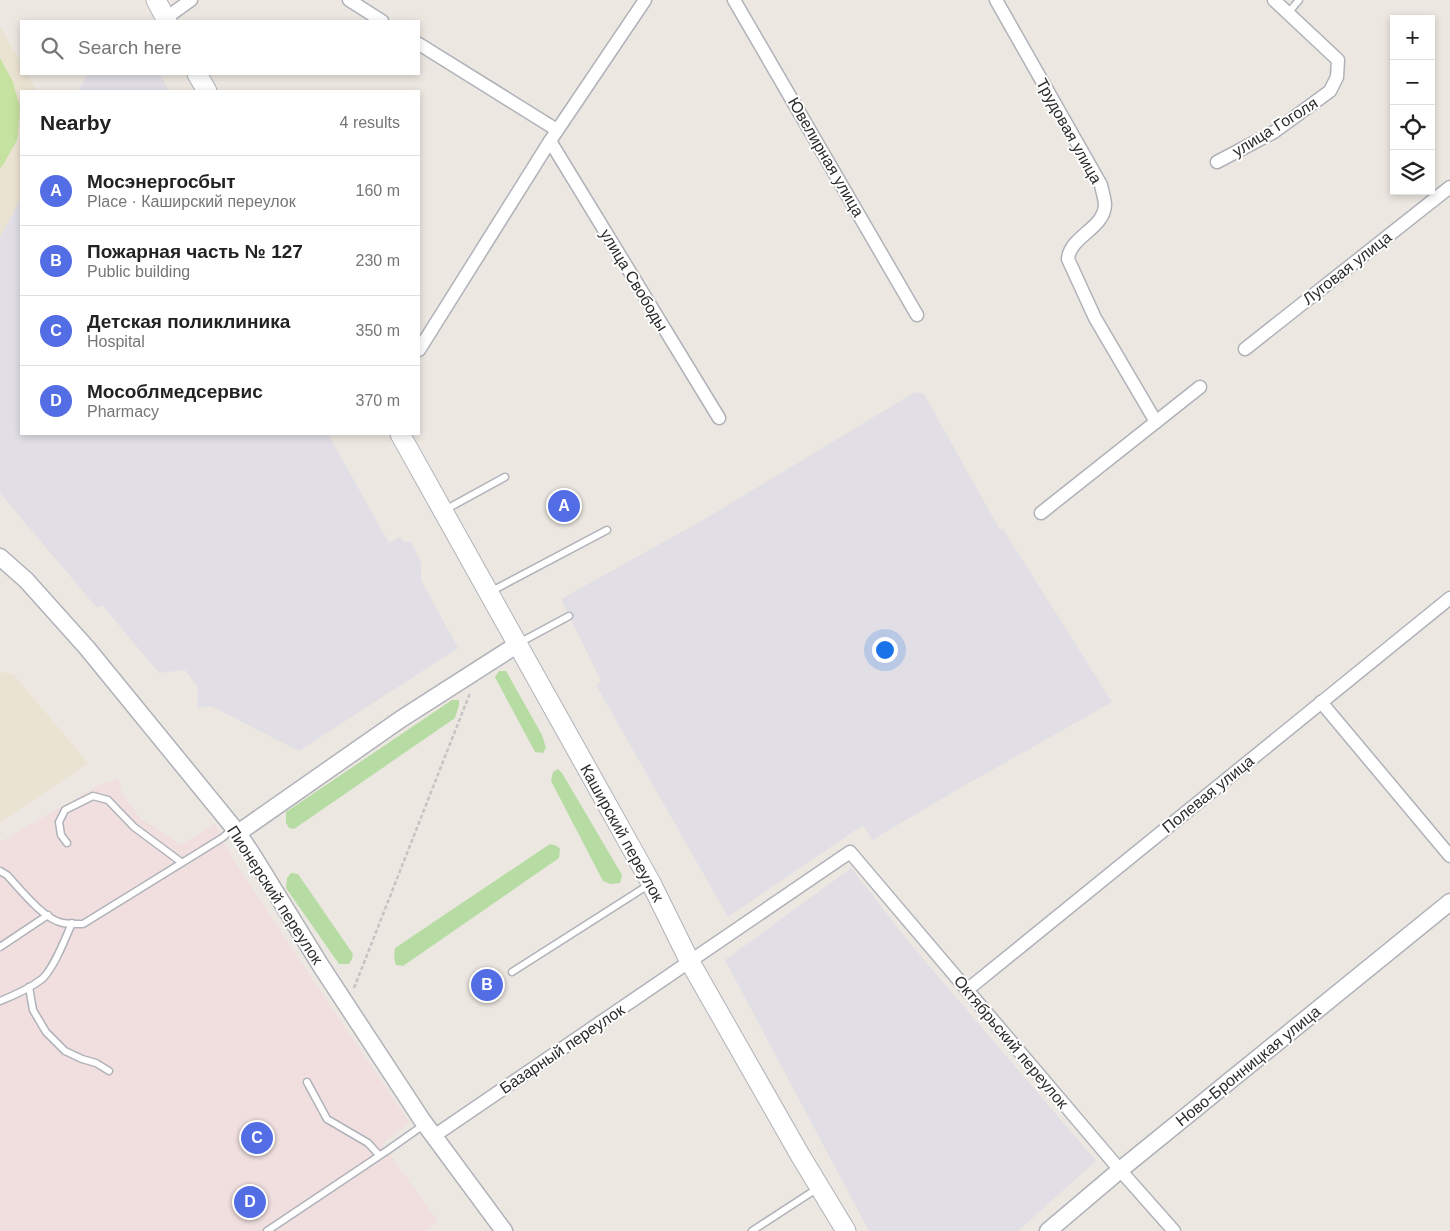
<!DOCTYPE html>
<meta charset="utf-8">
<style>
:root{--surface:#fff;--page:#f6f6f6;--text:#222;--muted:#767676;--line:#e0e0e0;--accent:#536de5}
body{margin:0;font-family:Arial,sans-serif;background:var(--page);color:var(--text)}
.controls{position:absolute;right:15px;top:15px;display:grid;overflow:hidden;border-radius:0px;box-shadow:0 2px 8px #0003}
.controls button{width:45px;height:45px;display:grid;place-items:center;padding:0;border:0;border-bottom:1px solid var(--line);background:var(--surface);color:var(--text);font:25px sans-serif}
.you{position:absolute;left:884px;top:649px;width:18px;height:18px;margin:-12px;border:4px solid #fff;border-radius:50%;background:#1a73e8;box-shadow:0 0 0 8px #1a73e833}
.badge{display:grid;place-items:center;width:32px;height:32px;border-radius:50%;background:var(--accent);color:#fff;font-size:16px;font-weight:700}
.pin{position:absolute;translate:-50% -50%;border:2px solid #fff;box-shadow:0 1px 5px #0006}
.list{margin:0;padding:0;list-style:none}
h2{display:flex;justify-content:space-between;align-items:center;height:65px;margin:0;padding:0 20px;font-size:21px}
h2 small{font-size:16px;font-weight:400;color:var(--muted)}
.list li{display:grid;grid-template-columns:32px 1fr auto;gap:15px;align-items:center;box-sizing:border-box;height:70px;padding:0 20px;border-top:1px solid var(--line)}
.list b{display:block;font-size:19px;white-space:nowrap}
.list p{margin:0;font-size:16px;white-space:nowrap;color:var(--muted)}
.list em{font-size:16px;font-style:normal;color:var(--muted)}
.icon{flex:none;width:28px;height:28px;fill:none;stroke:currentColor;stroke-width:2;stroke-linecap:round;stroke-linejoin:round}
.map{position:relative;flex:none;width:1450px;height:1231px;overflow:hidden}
.search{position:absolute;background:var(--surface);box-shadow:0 2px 8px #0003;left:20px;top:20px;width:400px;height:55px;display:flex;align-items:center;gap:12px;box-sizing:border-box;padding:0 18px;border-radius:0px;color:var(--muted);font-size:19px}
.panel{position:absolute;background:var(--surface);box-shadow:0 2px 8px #0003;left:20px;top:90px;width:400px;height:345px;border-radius:0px}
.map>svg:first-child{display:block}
.industrial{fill:#e1dfe5}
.education{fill:#ebe3d2}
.medical{fill:#f1dfdf}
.green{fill:#b6dca3}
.pitch{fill:#c5e2a0}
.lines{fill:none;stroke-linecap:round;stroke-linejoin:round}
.service-casing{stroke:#b0b2ba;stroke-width:9}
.minor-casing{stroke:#b0b2ba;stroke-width:15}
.tertiary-casing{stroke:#b0b2ba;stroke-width:19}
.secondary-casing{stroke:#b0b2ba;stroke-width:21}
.path{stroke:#c4c4c4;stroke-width:2.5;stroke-dasharray:4 2.5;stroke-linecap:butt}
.service{stroke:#fff;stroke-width:6}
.minor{stroke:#fff;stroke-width:12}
.tertiary{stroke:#fff;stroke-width:16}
.secondary{stroke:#fff;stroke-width:19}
.labels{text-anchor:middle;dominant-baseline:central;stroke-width:4;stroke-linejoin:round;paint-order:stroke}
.street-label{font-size:16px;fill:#2c2c2c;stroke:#fff}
</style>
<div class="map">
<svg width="1450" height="1231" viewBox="0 0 1450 1231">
<rect width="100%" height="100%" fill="#ece7e0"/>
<g class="industrial">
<path d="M 88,74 L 160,74 L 169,91 L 78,91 Z"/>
<path d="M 21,198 L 21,434 L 328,434 L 389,543 L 400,536 L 404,542 L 411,542 L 421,562 L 421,580 L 458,648 L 299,751 L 211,706 L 197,708 L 198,688 L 185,670 L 159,673 L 102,605 L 97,608 L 0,493 L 0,237 Z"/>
<path d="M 915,392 L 924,394 L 1000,530 L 1003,529 L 1112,702 L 955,791 L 872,840 L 863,825 L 728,917 L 596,685 L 601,681 L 561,599 L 703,520 Z"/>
<path d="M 851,868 L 913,947 L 1096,1161 L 1018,1231 L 869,1231 L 725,960 Z"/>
</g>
<g class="education">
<path d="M 0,26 L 21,64 L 21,74 L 27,74 L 37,91 L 21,91 L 21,198 L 0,237 Z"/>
<path d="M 0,672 L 13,674 L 88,763 L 0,822 Z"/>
</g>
<path class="medical" d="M 118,779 L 123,794 L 141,819 L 181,845 L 215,824 L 234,861 L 295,954 L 410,1123 L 382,1143 L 438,1222 L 425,1231 L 0,1231 L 0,842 L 99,785 Z"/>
<g class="green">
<path d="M 499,671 L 506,671 L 542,735 L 546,748 L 543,753 L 535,752 L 495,677 Z"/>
<path d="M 452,700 L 459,700 L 459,705 L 455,718 L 294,829 L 289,828 L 286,823 L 286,812 Z"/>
<path d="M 558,769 L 562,773 L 622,875 L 620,883 L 611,884 L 603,881 L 551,781 L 553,772 Z"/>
<path d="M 550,844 L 557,846 L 560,849 L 559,858 L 403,966 L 396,965 L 394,958 L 395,948 Z"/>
<path d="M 291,873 L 298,874 L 353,954 L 352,959 L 349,964 L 339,964 L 286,888 L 287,878 Z"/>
</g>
<path class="pitch" d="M 0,58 L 13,82 L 20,108 L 17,140 L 3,165 L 0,168 Z"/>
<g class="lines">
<g class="service-casing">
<g id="service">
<path d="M 1288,13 L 1299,0"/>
<path d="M 445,510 L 505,477"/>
<path d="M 490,592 L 607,530"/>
<path d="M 519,643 L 569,616"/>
<path d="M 67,843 L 61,835 L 59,822 L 65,810 L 93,796 L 108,800 L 134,827 L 181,862"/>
<path d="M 0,871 L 7,875 C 20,889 44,920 63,923 C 69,924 76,924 83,924 L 222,838 L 233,829"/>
<path d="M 0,947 L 48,915"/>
<path d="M 512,972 L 650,884"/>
<path d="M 29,987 L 33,1010 L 46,1032 L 65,1051 L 82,1059 L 96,1063 L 109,1071"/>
<path d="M 0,1001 C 15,995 29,989 42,979 C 54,968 65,939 72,923"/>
<path d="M 307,1082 L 327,1119 L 368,1143 L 379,1155"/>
<path d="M 267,1231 L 388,1150 L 425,1124"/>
<path d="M 752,1231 L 818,1188"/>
</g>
</g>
<g class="minor-casing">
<g id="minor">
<path d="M 349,0 L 382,21"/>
<path d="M 734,0 L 917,315"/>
<path d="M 996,0 L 1101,185 C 1102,191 1105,199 1105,205 C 1104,229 1070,236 1068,259 L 1095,318 L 1156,422"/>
<path d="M 166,18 L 191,0"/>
<path d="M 419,44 L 557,130"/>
<path d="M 550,141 L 719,418"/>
<path d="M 1217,162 L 1274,132 L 1330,91 L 1337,77 L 1338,60 L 1274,0"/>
<path d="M 1245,349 L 1450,187"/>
<path d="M 419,350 L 550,141 L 645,0"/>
<path d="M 1041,513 L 1200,387"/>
<path d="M 1321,702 L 1450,856"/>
<path d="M 967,990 L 1450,598"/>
<path d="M 434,1136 L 850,852 L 1120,1170 L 1174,1231"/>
</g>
</g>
<g class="tertiary-casing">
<g id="tertiary">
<path d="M 0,557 L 26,580 L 87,648 L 238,833 L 255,859 L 321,966 L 422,1120 L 504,1231"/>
<path d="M 238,833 L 401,719 L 518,644"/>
<path d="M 1048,1231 L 1120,1170 L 1450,902"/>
</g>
</g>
<g class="secondary-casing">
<g id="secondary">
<path d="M 156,0 L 167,21"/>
<path d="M 197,74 L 207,91"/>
<path d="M 400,434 L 651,883 L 690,962 L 800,1155 L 846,1231"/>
</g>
</g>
<path class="path" d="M 354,988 L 470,693"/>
<use href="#service" class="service"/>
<use href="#minor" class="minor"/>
<use href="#tertiary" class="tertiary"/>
<use href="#secondary" class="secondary"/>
</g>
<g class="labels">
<g class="street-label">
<text transform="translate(1275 127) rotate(-32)">улица Гоголя</text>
<text transform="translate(1069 131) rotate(61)">Трудовая улица</text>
<text transform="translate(826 157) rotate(60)">Ювелирная улица</text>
<text transform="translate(1347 268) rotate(-38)">Луговая улица</text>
<text transform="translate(634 280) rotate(59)">улица Свободы</text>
<text transform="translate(1208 794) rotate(-39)">Полевая улица</text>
<text transform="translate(622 833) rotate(61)">Каширский переулок</text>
<text transform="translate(275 895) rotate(57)">Пионерский переулок</text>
<text transform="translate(1011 1042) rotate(50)">Октябрьский переулок</text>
<text transform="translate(562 1049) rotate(-34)">Базарный переулок</text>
<text transform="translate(1248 1066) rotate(-39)">Ново-Бронницкая улица</text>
</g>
</g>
</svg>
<div class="controls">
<button>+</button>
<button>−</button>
<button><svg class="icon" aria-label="locate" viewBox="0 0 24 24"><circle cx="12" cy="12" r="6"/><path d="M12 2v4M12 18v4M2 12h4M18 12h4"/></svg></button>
<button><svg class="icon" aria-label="layers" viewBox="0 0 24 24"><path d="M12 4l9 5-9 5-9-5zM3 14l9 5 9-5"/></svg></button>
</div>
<div class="you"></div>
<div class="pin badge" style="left:564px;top:506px">A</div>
<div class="pin badge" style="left:487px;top:985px">B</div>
<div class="pin badge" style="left:257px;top:1138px">C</div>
<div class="pin badge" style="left:250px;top:1202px">D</div>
<div class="search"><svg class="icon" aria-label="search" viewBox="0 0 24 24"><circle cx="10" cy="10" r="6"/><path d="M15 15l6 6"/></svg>Search here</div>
<section class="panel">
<h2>Nearby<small>4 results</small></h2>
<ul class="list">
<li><span class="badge">A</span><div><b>Мосэнергосбыт</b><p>Place · Каширский переулок</p></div><em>160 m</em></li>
<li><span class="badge">B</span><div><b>Пожарная часть № 127</b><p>Public building</p></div><em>230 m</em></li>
<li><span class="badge">C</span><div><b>Детская поликлиника</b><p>Hospital</p></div><em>350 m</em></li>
<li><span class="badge">D</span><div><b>Мособлмедсервис</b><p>Pharmacy</p></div><em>370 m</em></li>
</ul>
</section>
</div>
